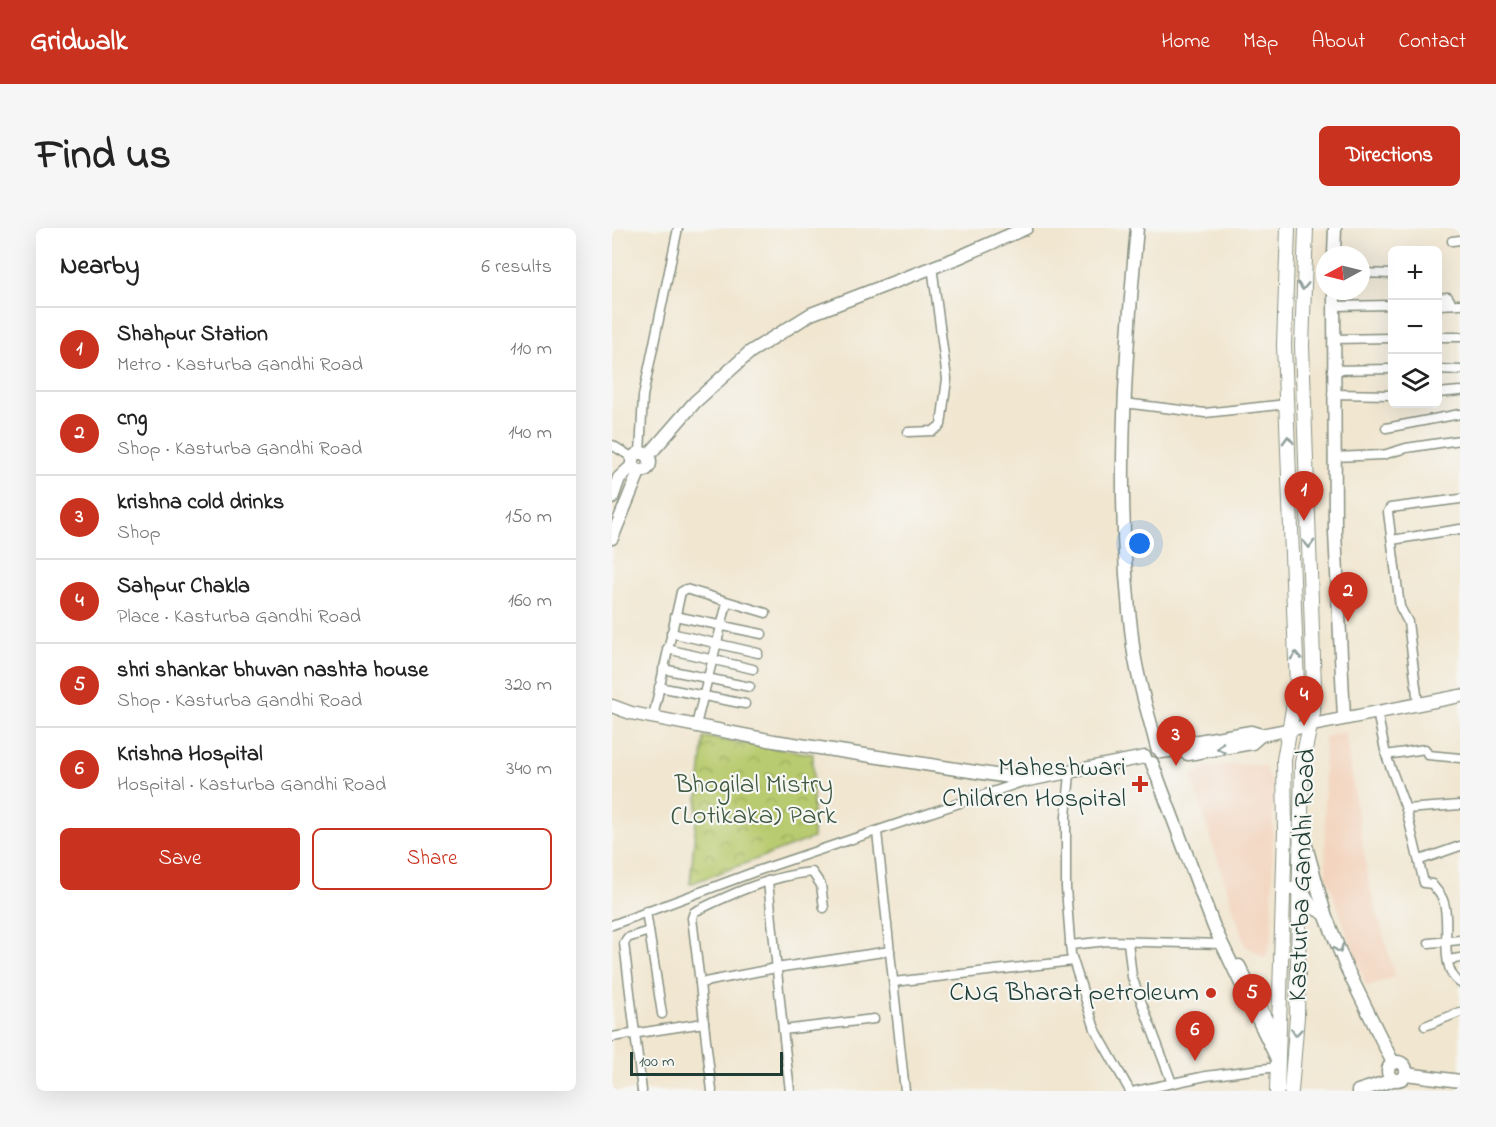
<!DOCTYPE html>
<meta charset="utf-8">
<style>
:root{--surface:#fff;--page:#f6f6f6;--text:#222;--muted:#767676;--line:#e0e0e0;--accent:#c8321e}
body{margin:0;font-family:"Indie Flower",sans-serif;background:var(--page);color:var(--text)}
.controls{position:absolute;right:18px;top:18px;display:grid;overflow:hidden;border-radius:9px;box-shadow:0 6px 24px #0002}
.controls button{width:54px;height:54px;display:grid;place-items:center;padding:0;border:0;border-bottom:2px solid var(--line);background:var(--surface);color:var(--text);font:30px sans-serif}
.compass{position:absolute;left:704px;top:18px;width:54px;height:54px;border-radius:50%;background:var(--surface);box-shadow:0 6px 24px #0002;rotate:263deg}
.scale{position:absolute;left:18px;bottom:15px;width:153px;box-sizing:border-box;padding-left:6px;border:3px solid #1f3d34;border-top:0;font-size:16px;line-height:21px;white-space:nowrap;color:#1f3d34;-webkit-text-stroke:4px #f6f6f2;paint-order:stroke}
.you{position:absolute;left:528px;top:316px;width:21px;height:21px;margin:-15px;border:4px solid #fff;border-radius:50%;background:#1a73e8;box-shadow:0 0 0 9px #1a73e833}
.badge{display:grid;place-items:center;width:39px;height:39px;border-radius:50%;background:var(--accent);color:#fff;font-size:20px;font-weight:700}
.pin{position:absolute;translate:-50% -50px;filter:drop-shadow(0 2px 3px #0008)}
.pin::after{content:'';position:absolute;top:32px;width:21px;height:18px;background:inherit;clip-path:polygon(0 0,100% 0,50% 100%)}
.list{margin:0;padding:0;list-style:none}
h2{display:flex;justify-content:space-between;align-items:center;height:78px;margin:0;padding:0 24px;font-size:26px}
h2 small{font-size:20px;font-weight:400;color:var(--muted)}
.list li{display:grid;grid-template-columns:39px 1fr auto;gap:18px;align-items:center;box-sizing:border-box;height:84px;padding:0 24px;border-top:2px solid var(--line)}
.list b{display:block;font-size:22px;white-space:nowrap}
.list p{margin:0;font-size:20px;white-space:nowrap;color:var(--muted)}
.list em{font-size:20px;font-style:normal;color:var(--muted)}
.actions{display:flex;gap:12px;padding:18px 24px}
.actions a{flex:1;padding:14px 0;border:2px solid var(--accent);border-radius:9px;text-align:center;font-size:21px;color:var(--accent)}
.actions .main{background:var(--accent);color:#fff}
.icon{flex:none;width:33px;height:33px;fill:none;stroke:currentColor;stroke-width:2;stroke-linecap:round;stroke-linejoin:round}
.map{position:relative;flex:none;width:848px;height:863px;overflow:hidden;border-radius:9px}
header{display:flex;align-items:center;gap:36px;box-sizing:border-box;height:84px;padding:0 30px;background:var(--accent);color:#fff}
header strong{font-size:28px}
nav{display:flex;gap:33px;margin-inline-start:auto;font-size:21px}
.intro{display:flex;align-items:center;justify-content:space-between;box-sizing:border-box;height:144px;padding:0 36px}
h1{margin:0;font-size:42px}
.button{padding:15px 27px;border-radius:9px;background:var(--accent);color:#fff;font-size:21px;font-weight:700}
main{display:flex;gap:36px;padding:0 36px}
aside{flex:1;background:var(--surface);border-radius:9px;box-shadow:0 6px 24px #0002}
.map>svg:first-child{display:block}
.built{fill:#f3d4be}
.park{fill:url(#park-crowns);stroke:#6c8452;stroke-width:1.5}
.lines{fill:none;stroke-linecap:round;stroke-linejoin:round}
.street-casing{stroke:#889282;stroke-width:11}
.secondary-casing{stroke:#889282;stroke-width:15}
.primary-casing{stroke:#889282;stroke-width:16}
.street{stroke:#fff;stroke-width:8}
.secondary{stroke:#fff;stroke-width:12}
.primary{stroke:#fff;stroke-width:14}
.oneway{stroke:#8f9e9a}
.poi-dot{fill:#c8321e;stroke:#f6f6f2;stroke-width:2}
.labels{text-anchor:middle;dominant-baseline:central;stroke-width:4.5;stroke-linejoin:round;paint-order:stroke}
.poi-label{font-size:27px;fill:#1f3d34;stroke:#f6f6f2;text-anchor:end}
.park-label{font-size:27px;fill:#3e5940;stroke:#f6f6f2}
.street-label{font-size:27px;fill:#1f3d34;stroke:#f6f6f2}
</style>
<header>
<strong>Gridwalk</strong>
<nav><a>Home</a><a>Map</a><a>About</a><a>Contact</a></nav>
</header>
<div class="intro"><h1>Find us</h1><a class="button">Directions</a></div>
<main>
<aside>
<h2>Nearby<small>6 results</small></h2>
<ul class="list">
<li><span class="badge">1</span><div><b>Shahpur Station</b><p>Metro · Kasturba Gandhi Road</p></div><em>110 m</em></li>
<li><span class="badge">2</span><div><b>cng</b><p>Shop · Kasturba Gandhi Road</p></div><em>140 m</em></li>
<li><span class="badge">3</span><div><b>krishna cold drinks</b><p>Shop</p></div><em>150 m</em></li>
<li><span class="badge">4</span><div><b>Sahpur Chakla</b><p>Place · Kasturba Gandhi Road</p></div><em>160 m</em></li>
<li><span class="badge">5</span><div><b>shri shankar bhuvan nashta house</b><p>Shop · Kasturba Gandhi Road</p></div><em>320 m</em></li>
<li><span class="badge">6</span><div><b>Krishna Hospital</b><p>Hospital · Kasturba Gandhi Road</p></div><em>340 m</em></li>
</ul>
<div class="actions"><a class="main">Save</a><a>Share</a></div>
</aside>
<div class="map">
<svg width="848" height="863" viewBox="0 0 848 863">
<defs>
<pattern id="park-crowns" width="20" height="18" patternUnits="userSpaceOnUse" patternTransform="scale(1.5)"><rect width="20" height="18" fill="#b9cb6f"/><path d="M2 6a3 3 0 1 1 6 0M12 15a3 3 0 1 1 6 0" fill="none" stroke="#96a65c"/></pattern>
</defs>
<rect width="100%" height="100%" fill="#f6f6f2"/>
<filter id="ink" filterUnits="userSpaceOnUse"><feTurbulence type="fractalNoise" baseFrequency=".0167" numOctaves="2"/><feDisplacementMap in="SourceGraphic" scale="12" xChannelSelector="R" yChannelSelector="G"/><feConvolveMatrix kernelMatrix="1 2 1 2 8 2 1 2 1" color-interpolation-filters="sRGB"/></filter>
<filter id="wash" filterUnits="userSpaceOnUse"><feTurbulence type="fractalNoise" baseFrequency=".008" numOctaves="4" result="noise"/><feDisplacementMap in="SourceGraphic" scale="24" xChannelSelector="R" yChannelSelector="G"/><feGaussianBlur stdDeviation="1.35" result="paint"/><feColorMatrix in="noise" values="0 0 0 0 0 0 0 0 0 0 0 0 0 0 0 0 0 1.4 0 .05"/><feComposite in="paint" operator="in"/></filter>
<g filter="url(#wash)">
<rect width="100%" height="100%" fill="#f1e6d0"/>
<g class="built">
<path d="M 733,504 L 757,657 L 783,749 L 754,759 L 714,646 L 712,509 Z"/>
<path d="M 625,536 L 652,538 L 661,557 L 660,709 L 653,730 L 633,717 L 579,548 L 596,539 Z"/>
</g>
<path class="park" d="M 92,509 L 201,526 L 201,610 L 78,656 Z"/>
</g>
<g filter="url(#ink)">
<g class="lines">
<g class="street-casing">
<g id="street">
<path d="M 840,13 L 848,12"/>
<path d="M 749,45 L 780,46"/>
<path d="M 826,70 L 836,69 L 840,76"/>
<path d="M 826,77 L 848,76"/>
<path d="M 721,78 L 780,77"/>
<path d="M 826,109 L 848,109"/>
<path d="M 721,111 L 780,110"/>
<path d="M 826,141 L 848,142"/>
<path d="M 720,142 L 780,141"/>
<path d="M 826,165 L 848,163"/>
<path d="M 720,166 L 780,167"/>
<path d="M 512,175 L 593,185 L 675,176"/>
<path d="M 774,200 L 848,186"/>
<path d="M 296,204 L 321,203 L 329,197 L 335,151 L 320,38"/>
<path d="M 0,217 L 21,230"/>
<path d="M 28,225 L 31,168 L 66,0"/>
<path d="M 721,229 L 771,227 L 794,220 L 848,212"/>
<path d="M 780,312 L 848,301"/>
<path d="M 63,388 L 150,406"/>
<path d="M 59,405 L 146,425"/>
<path d="M 55,421 L 141,441"/>
<path d="M 51,441 L 138,459"/>
<path d="M 47,459 L 133,476"/>
<path d="M 806,475 L 796,394 L 788,379 L 776,284 L 778,280 L 848,271"/>
<path d="M 765,484 L 774,527 L 794,581 L 812,655 L 820,656 C 823,661 829,666 831,672 C 840,694 825,740 848,755"/>
<path d="M 41,489 L 69,364 L 74,361 L 154,385"/>
<path d="M 84,497 L 115,375"/>
<path d="M 774,527 L 813,521 L 816,527 L 848,530"/>
<path d="M 458,546 L 454,588 L 454,660 L 459,726 L 483,801 L 518,863"/>
<path d="M 794,581 L 848,577"/>
<path d="M 265,604 L 293,863"/>
<path d="M 808,632 L 848,618"/>
<path d="M 156,653 L 171,802 L 262,791"/>
<path d="M 34,683 L 50,786"/>
<path d="M 0,697 L 142,644 L 413,553"/>
<path d="M 516,714 L 520,749 L 560,855"/>
<path d="M 817,715 L 848,712"/>
<path d="M 458,717 L 496,713 L 610,716"/>
<path d="M 836,732 L 848,730"/>
<path d="M 282,754 L 461,733"/>
<path d="M 88,755 L 80,690 L 82,684 C 119,666 158,648 200,644 L 209,657 L 212,680"/>
<path d="M 92,795 L 88,755 L 164,740 L 278,723"/>
<path d="M 813,798 L 848,784"/>
<path d="M 171,802 L 178,863"/>
<path d="M 0,809 L 92,795 L 100,863"/>
<path d="M 30,863 L 12,715 L 15,710 L 37,703"/>
<path d="M 524,863 L 594,848 L 665,839"/>
</g>
</g>
<g class="secondary-casing">
<g id="secondary">
<path d="M 525,0 C 512,138 503,280 521,418 C 525,452 537,487 545,520"/>
<path d="M 722,27 L 723,0"/>
<path d="M 722,63 L 723,304 L 732,490"/>
<circle cx="29" cy="234" r="9"/>
<path d="M 36,228 L 83,174 L 138,124 L 199,86 L 345,30 L 414,0"/>
<path d="M 0,270 L 7,250 L 20,238"/>
<path d="M 0,310 L 27,244"/>
<path d="M 0,478 L 19,485 L 162,513 L 416,552 L 533,529"/>
<path d="M 566,522 L 575,515 L 639,504 L 649,507 L 848,468"/>
<path d="M 549,524 L 566,522 L 576,526 L 640,515 L 649,507"/>
<path d="M 540,535 L 602,699 L 665,831"/>
<path d="M 691,607 L 713,686 L 734,739 L 781,835"/>
<path d="M 671,660 L 689,662 L 700,679 L 713,686"/>
<path d="M 627,738 L 665,813"/>
<circle cx="785" cy="843" r="9"/>
<path d="M 794,846 L 848,853"/>
<path d="M 746,863 L 781,852"/>
</g>
</g>
<g class="primary-casing">
<g id="primary">
<path d="M 665,863 L 673,604 L 672,532 L 685,458 L 672,117 L 676,0"/>
<path d="M 679,863 L 685,788 L 690,535 L 701,484 L 702,459 L 690,118 L 694,0"/>
</g>
</g>
<use href="#street" class="street"/>
<use href="#secondary" class="secondary"/>
<use href="#primary" class="primary"/>
</g>
<defs><path id="oneway-chevron" d="M-2-3.5L2.5 0L-2 3.5" fill="none" stroke-width="1.6" stroke-linecap="round" stroke-linejoin="round" transform="scale(1.5)"/></defs>
<g class="oneway">
<use href="#oneway-chevron" transform="translate(691 58) rotate(92)"/>
<use href="#oneway-chevron" transform="translate(676 212) rotate(-92)"/>
<use href="#oneway-chevron" transform="translate(697 316) rotate(88)"/>
<use href="#oneway-chevron" transform="translate(684 428) rotate(-92)"/>
<use href="#oneway-chevron" transform="translate(609 520) rotate(171)"/>
<use href="#oneway-chevron" transform="translate(727 721) rotate(69)"/>
<use href="#oneway-chevron" transform="translate(684 804) rotate(95)"/>
</g>
</g>
<g class="poi-dot">
<path d="M525 547h6v6h6v6h-6v6h-6v-6h-6v-6h6z"/>
<circle cx="599" cy="765" r="6"/>
</g>
<g class="labels">
<g class="poi-label">
<text x="514" y="540">Maheshwari<tspan x="514" dy="31">Children Hospital</tspan></text>
<text x="587" y="765">CNG Bharat petroleum</text>
</g>
<g class="park-label">
<text x="142" y="557">Bhogilal Mistry<tspan x="142" dy="31">(Lotikaka) Park</tspan></text>
</g>
<g class="street-label">
<text transform="translate(691 647) rotate(-88)">Kasturba Gandhi Road</text>
</g>
</g>
</svg>
<div class="controls">
<button>+</button>
<button>−</button>
<button><svg class="icon" aria-label="layers" viewBox="0 0 24 24"><path d="M12 4l9 5-9 5-9-5zM3 14l9 5 9-5"/></svg></button>
</div>
<svg class="compass" viewBox="-18 -18 36 36"><path d="M0-13l5 13h-10z" fill="#e53935"/><path d="M0 13l5-13h-10z" fill="#767676"/></svg>
<div class="scale">100 m</div>
<div class="you"></div>
<div class="pin badge" style="left:692px;top:293px">1</div>
<div class="pin badge" style="left:736px;top:394px">2</div>
<div class="pin badge" style="left:564px;top:538px">3</div>
<div class="pin badge" style="left:692px;top:498px">4</div>
<div class="pin badge" style="left:640px;top:796px">5</div>
<div class="pin badge" style="left:583px;top:833px">6</div>
</div>
</main>
